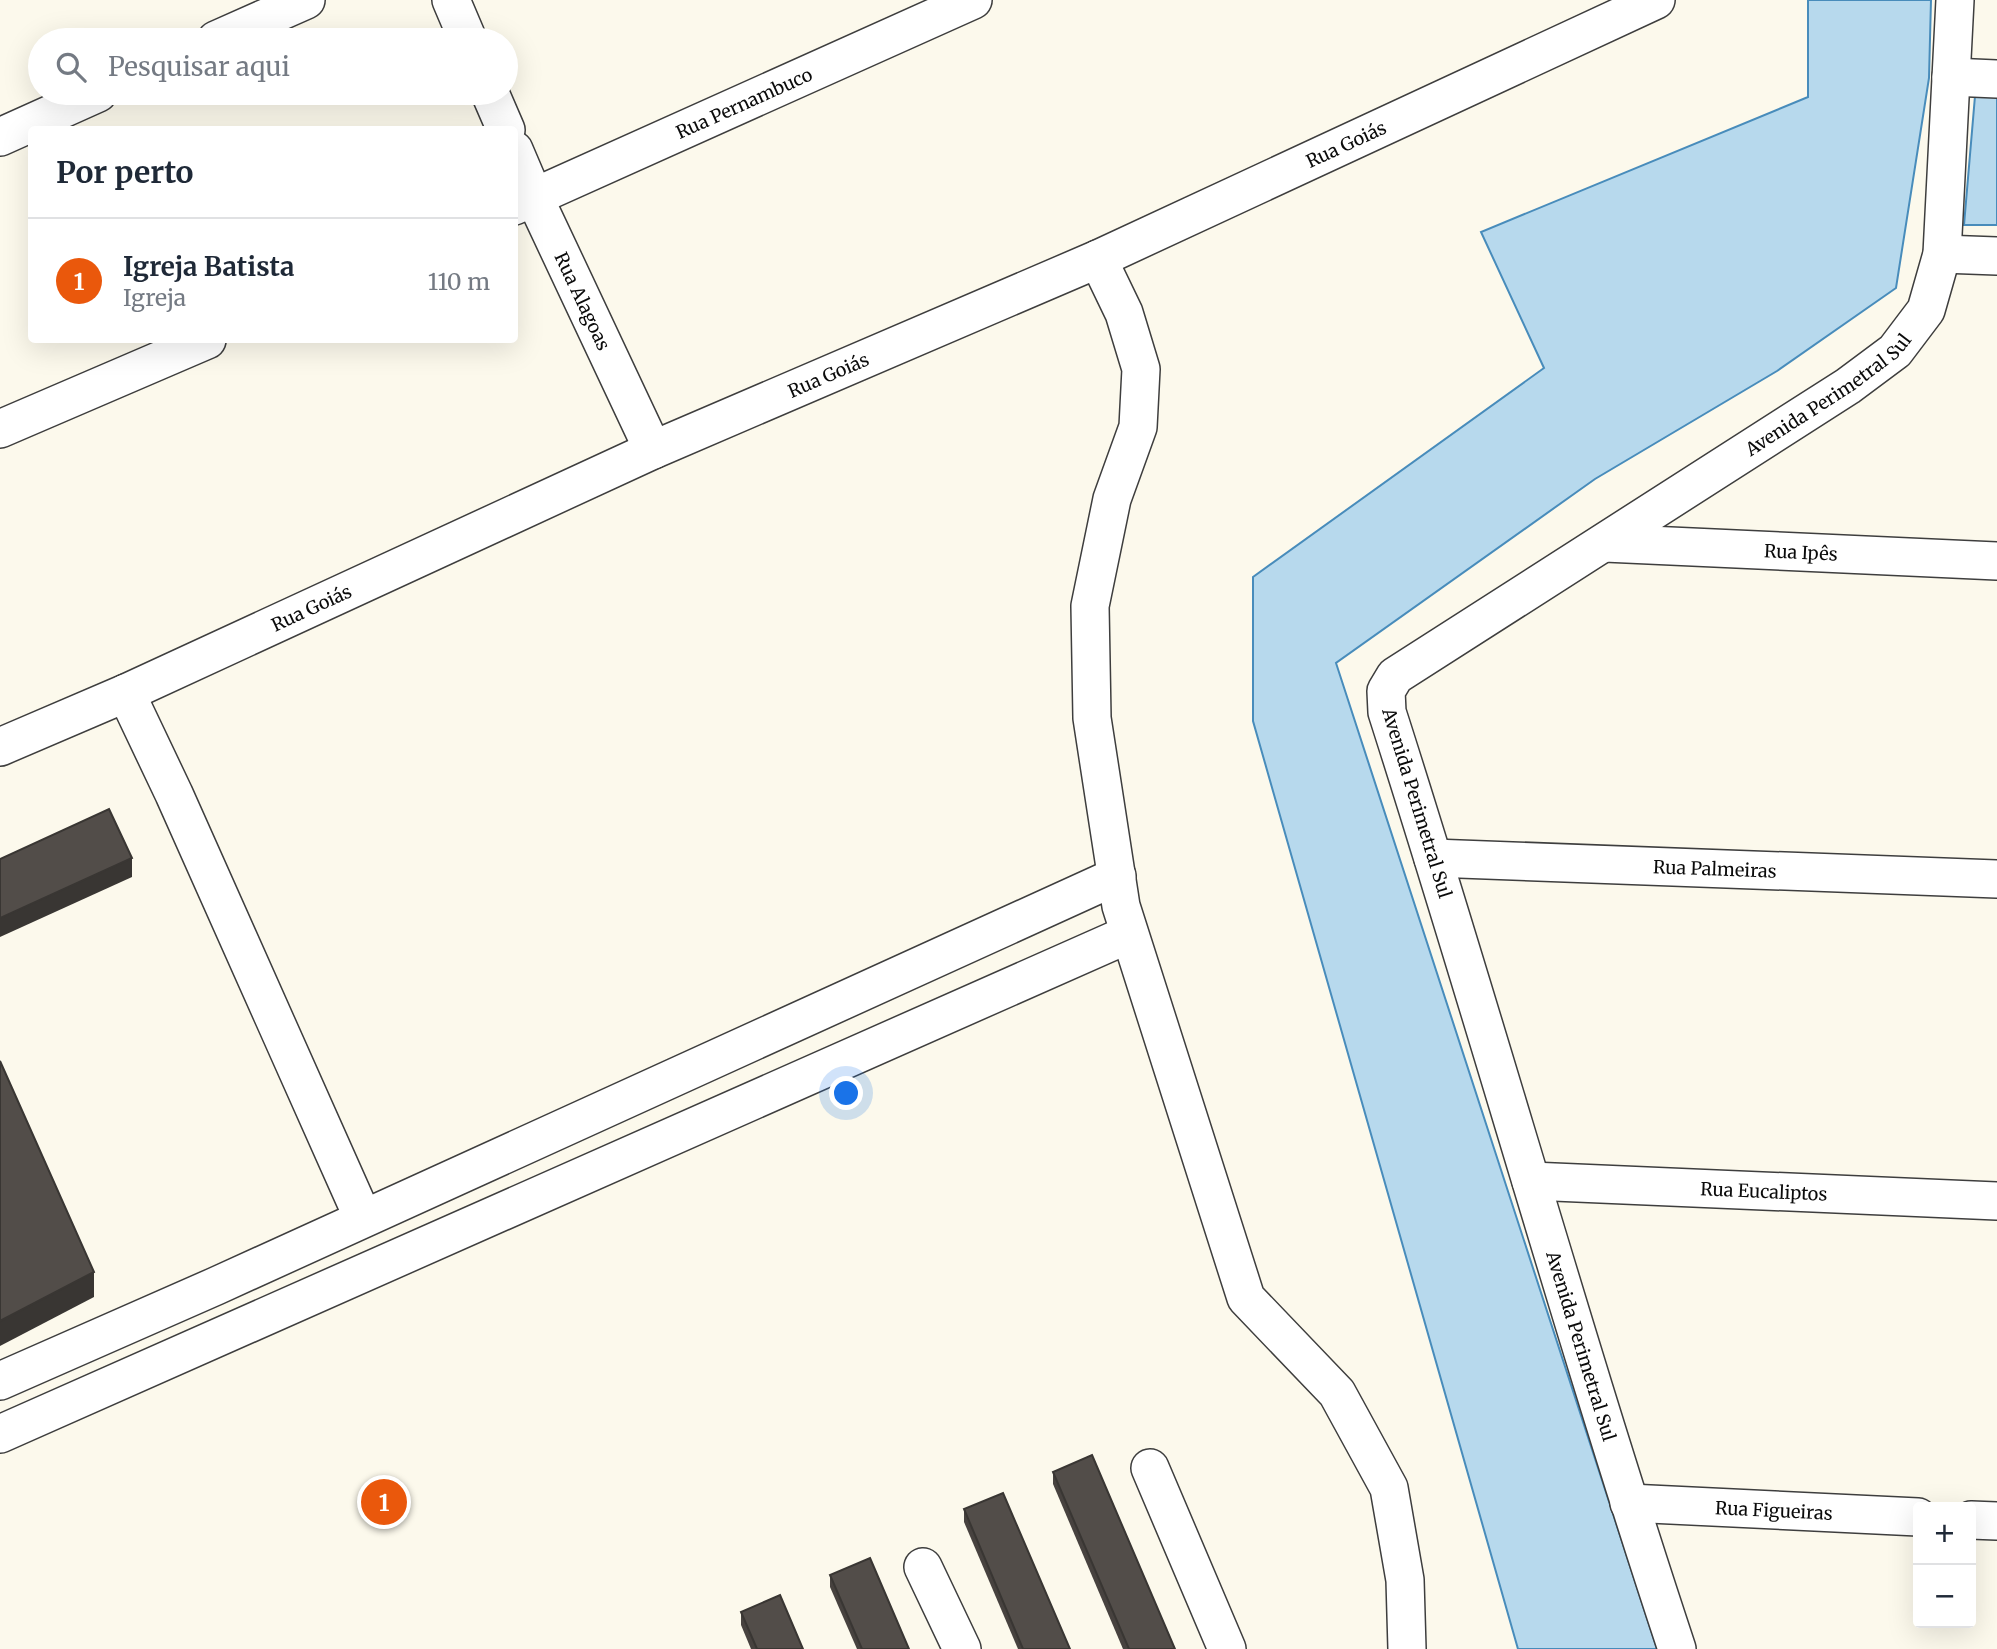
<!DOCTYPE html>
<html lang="pt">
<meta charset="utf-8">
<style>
:root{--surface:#fff;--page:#f6f6f7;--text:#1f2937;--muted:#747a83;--line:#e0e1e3;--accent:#ea580c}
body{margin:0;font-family:Merriweather,serif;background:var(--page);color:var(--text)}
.controls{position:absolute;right:21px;bottom:21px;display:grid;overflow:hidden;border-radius:7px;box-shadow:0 7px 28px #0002}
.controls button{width:63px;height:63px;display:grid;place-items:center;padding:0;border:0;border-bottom:2px solid var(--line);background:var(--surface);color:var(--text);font:35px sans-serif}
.you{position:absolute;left:847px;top:1094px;width:24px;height:24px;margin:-18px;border:5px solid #fff;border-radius:50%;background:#1a73e8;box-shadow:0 0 0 10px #1a73e833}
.badge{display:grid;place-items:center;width:46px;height:46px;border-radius:50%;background:var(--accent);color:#fff;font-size:23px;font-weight:700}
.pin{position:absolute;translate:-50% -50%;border:4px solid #fff;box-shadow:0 2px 7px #0006}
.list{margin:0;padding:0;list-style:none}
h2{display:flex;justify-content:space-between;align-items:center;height:91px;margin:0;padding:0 28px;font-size:30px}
h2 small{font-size:23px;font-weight:400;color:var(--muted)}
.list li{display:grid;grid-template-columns:46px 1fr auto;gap:21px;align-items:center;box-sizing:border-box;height:126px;padding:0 28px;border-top:2px solid var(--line)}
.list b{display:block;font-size:26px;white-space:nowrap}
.list p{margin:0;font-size:23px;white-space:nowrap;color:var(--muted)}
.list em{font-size:23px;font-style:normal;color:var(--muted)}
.icon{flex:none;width:38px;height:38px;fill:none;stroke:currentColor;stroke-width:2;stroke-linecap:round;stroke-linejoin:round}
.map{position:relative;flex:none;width:1997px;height:1649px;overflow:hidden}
.search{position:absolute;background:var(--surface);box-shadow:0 7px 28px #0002;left:28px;top:28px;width:490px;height:77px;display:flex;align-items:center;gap:18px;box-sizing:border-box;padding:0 24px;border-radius:38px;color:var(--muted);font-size:26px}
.panel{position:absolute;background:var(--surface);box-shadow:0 7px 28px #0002;left:28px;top:126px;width:490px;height:217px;border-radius:7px}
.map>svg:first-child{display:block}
.water{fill:#b7d9ed;stroke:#488cbb;stroke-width:2}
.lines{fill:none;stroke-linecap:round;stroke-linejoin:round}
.street-casing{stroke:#3e3e3e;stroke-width:40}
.street{stroke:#fff;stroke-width:37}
.wall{fill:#47423f}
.shaded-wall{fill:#393633}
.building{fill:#524d49;stroke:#393633;stroke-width:2}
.labels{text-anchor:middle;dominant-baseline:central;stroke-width:7;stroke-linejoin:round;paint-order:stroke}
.street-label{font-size:18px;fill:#0b0b0b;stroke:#fff}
</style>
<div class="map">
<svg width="1997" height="1649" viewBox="0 0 1997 1649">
<rect width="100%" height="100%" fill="#fcf9ec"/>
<g class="water">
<path d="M 1808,0 L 1931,0 L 1929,78 L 1896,288 L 1777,371 L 1595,479 L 1336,663 L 1657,1649 L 1518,1649 L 1253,721 L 1253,577 L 1544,368 L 1481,232 L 1808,97 Z"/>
<path d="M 1975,96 L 1997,97 L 1997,225 L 1964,225 Z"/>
</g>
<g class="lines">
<g class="street-casing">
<g id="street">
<path d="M 451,0 L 468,40"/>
<path d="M 216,40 L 306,0"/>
<path d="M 1951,77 L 1997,79"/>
<path d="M 490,93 L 506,130"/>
<path d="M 0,137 L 98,93"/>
<path id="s1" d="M 514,150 L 534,197 L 653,450"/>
<path id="s2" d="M 514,206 L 973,0"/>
<path d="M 1942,254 L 1997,256"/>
<path d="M 1098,259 L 1124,313 L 1141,369 L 1138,427 L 1112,499 L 1090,606 L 1092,718 L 1121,906 L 1246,1298 L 1337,1393 L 1389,1488 L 1405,1580 L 1407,1649"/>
<path d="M 0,429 L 207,340"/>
<path id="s3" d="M 1605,543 L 1997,561"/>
<path d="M 126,693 L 174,794 L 363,1218"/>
<path id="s4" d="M 0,747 L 126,693 L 653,450 L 1098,259 L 1656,0"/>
<path id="s5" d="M 1433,858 L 1997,879"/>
<path id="s6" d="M 1531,1181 L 1997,1201"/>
<path d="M 0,1381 L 216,1286 L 1117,876"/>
<path d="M 0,1434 L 1129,934"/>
<path d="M 1150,1468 L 1227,1649"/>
<path id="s7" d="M 1629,1503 L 1918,1517"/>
<path d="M 1971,1520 L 1997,1521"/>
<path d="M 923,1567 L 962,1649"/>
<path id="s8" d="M 1677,1649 C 1574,1339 1487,1024 1387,712 L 1386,691 L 1395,676 L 1848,386 L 1895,351 L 1926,310 L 1942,254 L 1955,0"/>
</g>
</g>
<use href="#street" class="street"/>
</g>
<g class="wall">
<path d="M 1053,1472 L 1175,1649 L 1123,1649 L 1053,1484 Z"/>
<path d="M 964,1509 L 1070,1649 L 1018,1649 L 964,1522 Z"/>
<path d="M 830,1575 L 909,1649 L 857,1649 L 830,1587 Z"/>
<path d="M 741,1612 L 803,1649 L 751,1649 L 741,1625 Z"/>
</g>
<g class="shaded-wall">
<path d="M 132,858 L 132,877 L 0,937 L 0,918 Z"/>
<path d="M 94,1272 L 94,1297 L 0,1346 L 0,1321 Z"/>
</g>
<g class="building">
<path d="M 109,809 L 132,858 L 0,918 L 0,859 Z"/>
<path d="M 0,1061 L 94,1272 L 0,1321 Z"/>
<path d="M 1092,1455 L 1175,1649 L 1129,1649 L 1053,1472 Z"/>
<path d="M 1003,1493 L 1070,1649 L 1023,1649 L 964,1509 Z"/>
<path d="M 870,1558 L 909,1649 L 862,1649 L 830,1575 Z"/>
<path d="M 780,1595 L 803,1649 L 757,1649 L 741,1612 Z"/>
</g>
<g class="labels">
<g class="street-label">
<text stroke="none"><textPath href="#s2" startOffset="252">Rua Pernambuco</textPath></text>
<text stroke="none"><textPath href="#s4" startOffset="1475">Rua Goiás</textPath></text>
<text stroke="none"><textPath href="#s1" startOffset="166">Rua Alagoas</textPath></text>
<text stroke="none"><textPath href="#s4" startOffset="908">Rua Goiás</textPath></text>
<text stroke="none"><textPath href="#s8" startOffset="1536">Avenida Perimetral Sul</textPath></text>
<text stroke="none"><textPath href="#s3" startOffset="196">Rua Ipês</textPath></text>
<text stroke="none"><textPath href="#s4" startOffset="341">Rua Goiás</textPath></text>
<text transform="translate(1417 803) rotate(73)">Avenida Perimetral Sul</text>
<text stroke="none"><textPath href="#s5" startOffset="282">Rua Palmeiras</textPath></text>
<text stroke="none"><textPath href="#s6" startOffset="233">Rua Eucaliptos</textPath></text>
<text transform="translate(1581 1346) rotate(73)">Avenida Perimetral Sul</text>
<text stroke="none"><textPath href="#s7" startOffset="145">Rua Figueiras</textPath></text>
</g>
</g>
</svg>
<div class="controls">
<button>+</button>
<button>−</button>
</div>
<div class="you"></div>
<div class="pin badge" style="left:384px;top:1502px">1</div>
<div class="search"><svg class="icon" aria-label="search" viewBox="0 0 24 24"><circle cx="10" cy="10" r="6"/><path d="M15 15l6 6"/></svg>Pesquisar aqui</div>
<section class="panel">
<h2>Por perto<small></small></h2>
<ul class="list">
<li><span class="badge">1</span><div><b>Igreja Batista</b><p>Igreja</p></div><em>110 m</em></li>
</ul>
</section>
</div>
